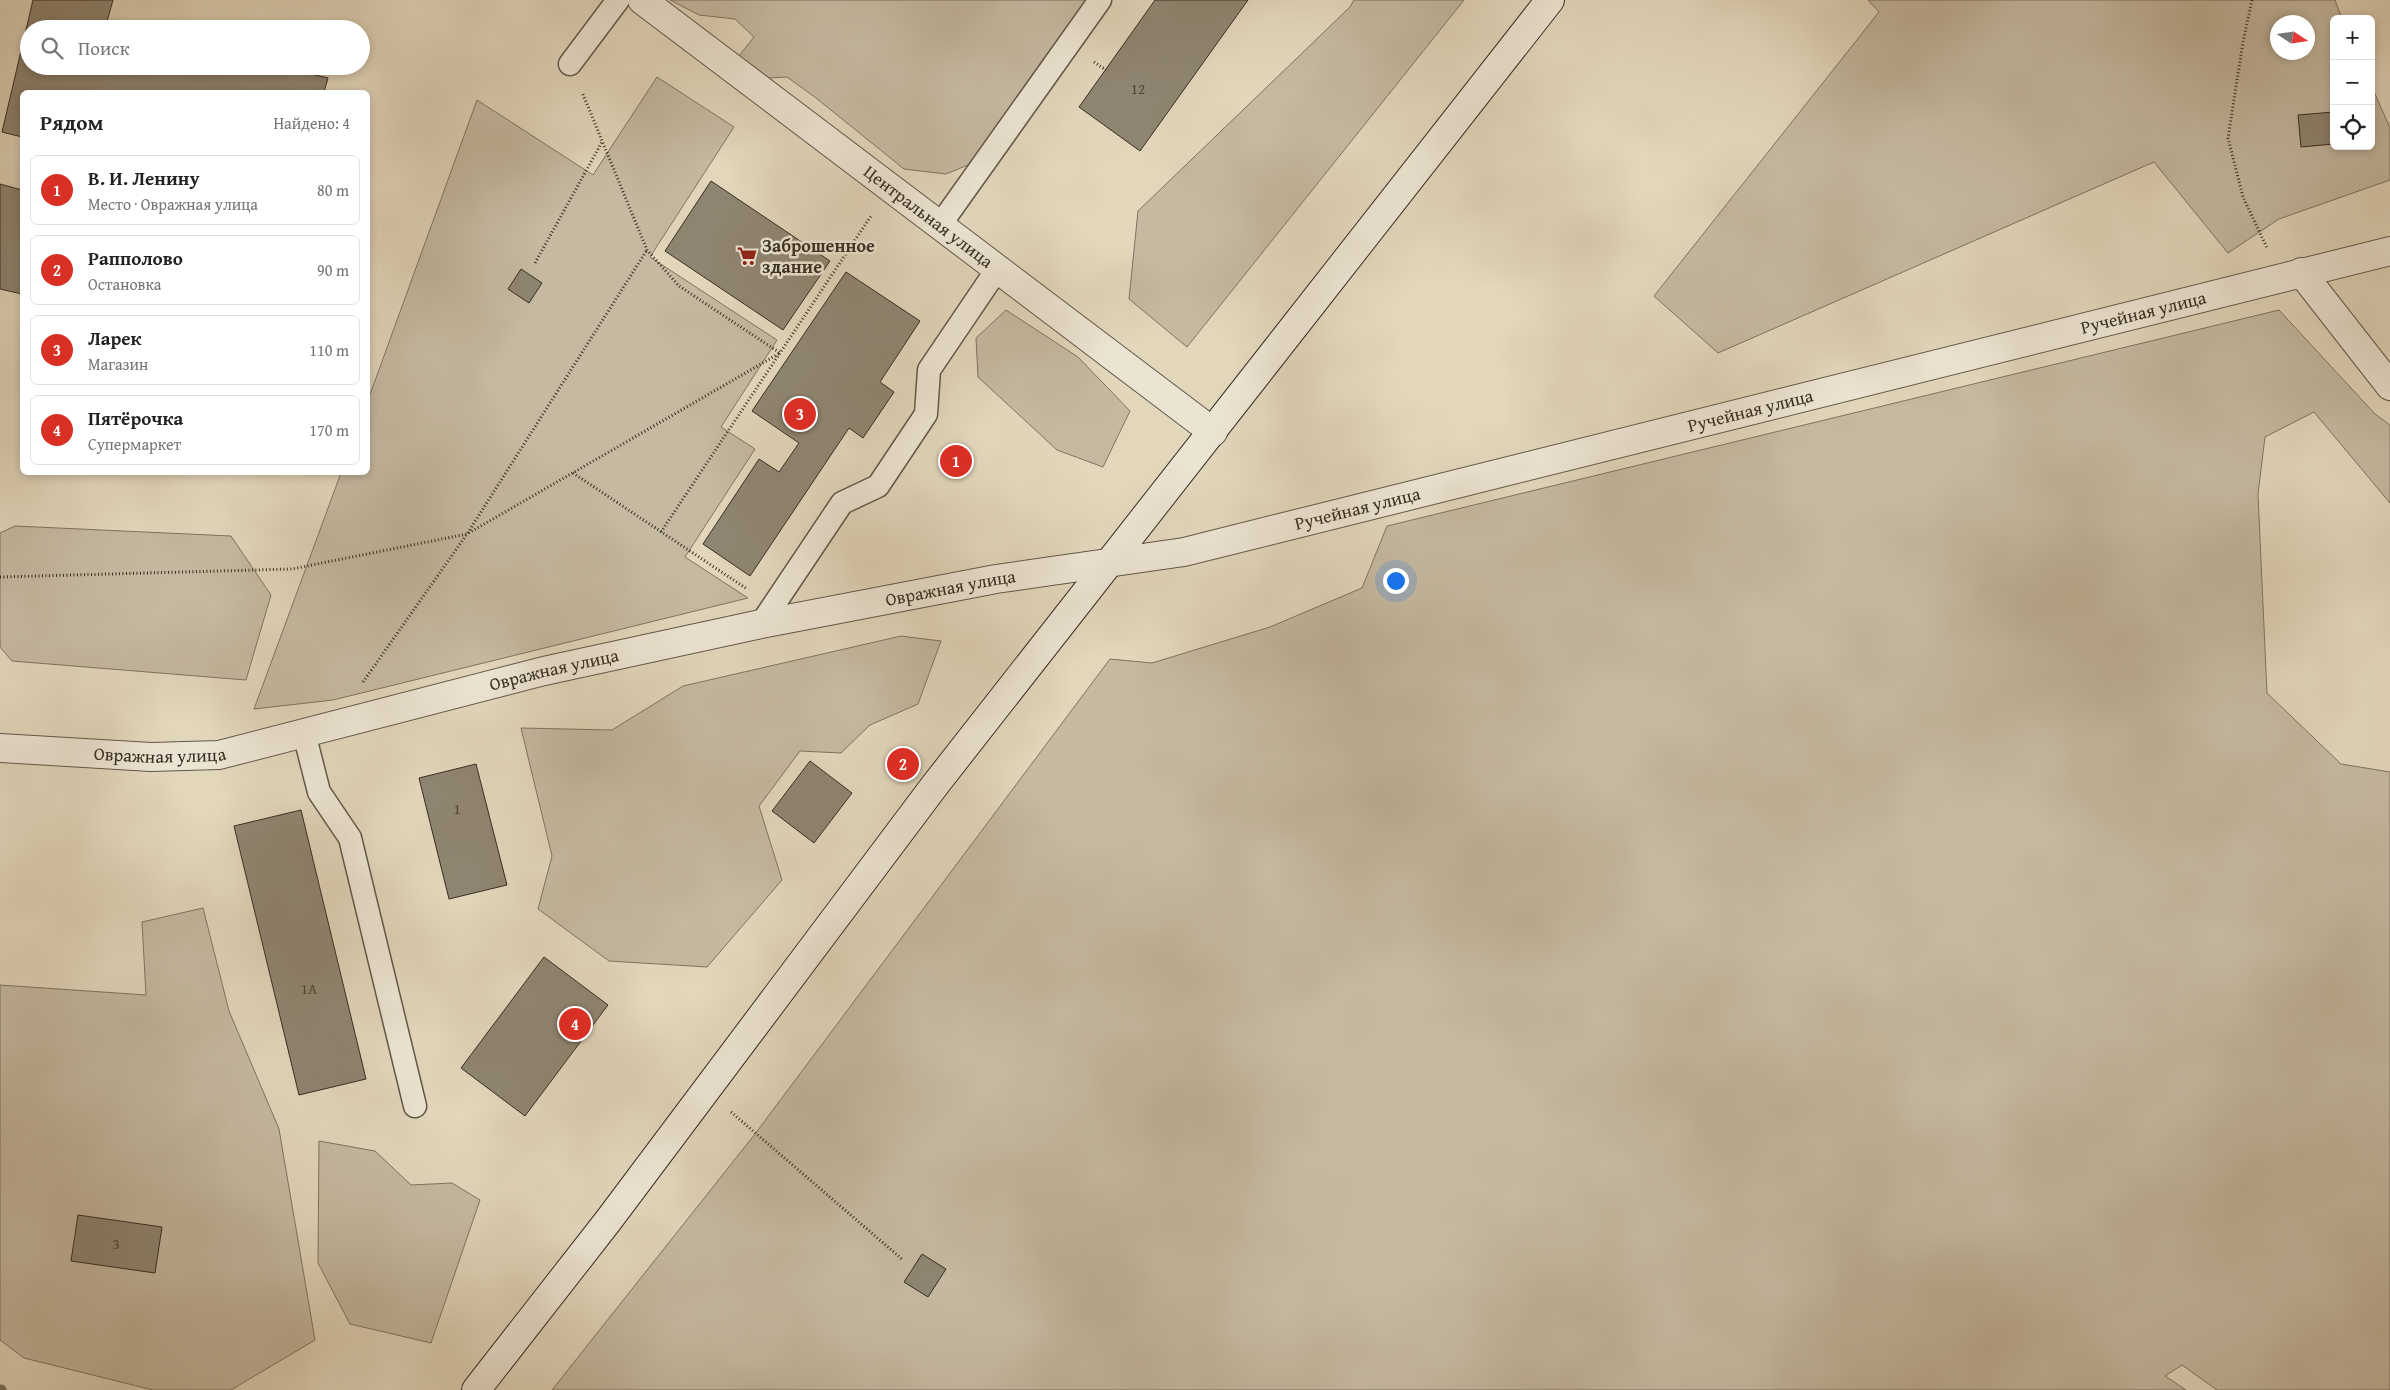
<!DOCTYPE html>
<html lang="ru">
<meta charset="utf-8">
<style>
:root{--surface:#fff;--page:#f6f6f6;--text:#222;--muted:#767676;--line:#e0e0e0;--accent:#d93025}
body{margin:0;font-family:"Gentium Book Plus",serif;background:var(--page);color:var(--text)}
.controls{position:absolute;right:15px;top:15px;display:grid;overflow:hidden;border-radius:8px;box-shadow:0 2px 8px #0003}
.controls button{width:45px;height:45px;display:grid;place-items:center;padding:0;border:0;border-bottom:1px solid var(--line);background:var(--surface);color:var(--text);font:25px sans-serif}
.compass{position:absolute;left:2270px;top:15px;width:45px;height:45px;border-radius:50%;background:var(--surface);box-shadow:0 2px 8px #0003;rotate:102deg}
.you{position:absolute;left:1395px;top:580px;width:18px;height:18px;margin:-12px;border:4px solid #fff;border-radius:50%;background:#1a73e8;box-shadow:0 0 0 8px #1a73e833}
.badge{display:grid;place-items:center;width:32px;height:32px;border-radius:50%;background:var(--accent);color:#fff;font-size:16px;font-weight:700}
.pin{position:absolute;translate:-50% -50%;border:2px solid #fff;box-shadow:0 1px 5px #0006}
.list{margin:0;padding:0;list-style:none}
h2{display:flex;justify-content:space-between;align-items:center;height:65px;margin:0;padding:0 20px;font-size:21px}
h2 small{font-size:16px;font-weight:400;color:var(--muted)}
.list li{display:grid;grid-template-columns:32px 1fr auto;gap:15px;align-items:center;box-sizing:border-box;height:70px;margin:0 10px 10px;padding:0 10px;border:1px solid var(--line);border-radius:8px}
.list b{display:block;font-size:19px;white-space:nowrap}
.list p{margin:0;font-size:16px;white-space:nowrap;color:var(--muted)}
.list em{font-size:16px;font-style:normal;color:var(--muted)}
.icon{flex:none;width:28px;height:28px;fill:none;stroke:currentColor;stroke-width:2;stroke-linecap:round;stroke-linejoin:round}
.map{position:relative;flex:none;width:2390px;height:1390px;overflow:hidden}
.search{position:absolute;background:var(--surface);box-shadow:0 2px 8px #0003;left:20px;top:20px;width:350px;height:55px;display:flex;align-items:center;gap:12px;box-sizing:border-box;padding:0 18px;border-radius:28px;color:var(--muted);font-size:19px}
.panel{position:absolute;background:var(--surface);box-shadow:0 2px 8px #0003;left:20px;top:90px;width:350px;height:385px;border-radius:8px}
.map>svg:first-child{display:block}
</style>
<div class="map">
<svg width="2390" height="1390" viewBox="0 0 2390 1390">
<rect width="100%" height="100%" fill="#e2d6bb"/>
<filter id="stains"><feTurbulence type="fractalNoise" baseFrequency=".004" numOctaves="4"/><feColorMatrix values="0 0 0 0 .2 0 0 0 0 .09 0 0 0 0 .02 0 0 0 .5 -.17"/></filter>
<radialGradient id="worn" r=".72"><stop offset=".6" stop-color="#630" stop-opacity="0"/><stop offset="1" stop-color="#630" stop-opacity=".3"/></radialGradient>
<path fill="#c5b9a1" stroke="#7e7462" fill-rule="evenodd" d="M 670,0 L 1092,0 L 980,160 L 946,174 L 904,169 L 816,98 L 787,77 L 769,78 L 739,56 L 754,37 L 735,19 L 699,15 Z
M 1354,0 L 1464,0 L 1187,347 L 1129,299 L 1138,211 L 1350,7 Z
M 1868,0 L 2335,0 L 2342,19 L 2334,19 L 2334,146 L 2371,146 L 2371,85 L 2390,128 L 2390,180 L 2279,219 L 2228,253 L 2154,162 L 1718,353 L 1654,296 L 1879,12 ZM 2278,22 L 2308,22 L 2308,52 L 2278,52 Z
M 657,77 L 734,127 L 650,257 L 777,340 L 721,427 L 755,449 L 685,557 L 748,598 L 333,700 L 254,709 L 341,473 L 368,472 L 368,400 L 477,100 L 593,175 Z
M 1006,310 L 1078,357 L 1130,411 L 1103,467 L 1057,450 L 978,377 L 976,338 Z
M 2279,310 L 2375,414 L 2390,425 L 2390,503 L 2314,412 L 2265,437 L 2258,494 L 2267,693 L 2341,764 L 2390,772 L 2390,1390 L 2217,1390 L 2182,1365 L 2165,1376 L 2186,1390 L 552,1390 L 755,1134 L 1110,659 L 1152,663 L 1270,627 L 1362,588 L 1387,526 Z
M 15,526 L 231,536 L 271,595 L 246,680 L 12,661 L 0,647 L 0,533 Z
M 901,636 L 941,641 L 918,704 L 870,725 L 841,753 L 800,751 L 759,806 L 782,880 L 707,967 L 609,961 L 538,909 L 552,856 L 521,728 L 612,730 L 683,686 Z
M 203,908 L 229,1011 L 279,1129 L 315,1340 L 231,1390 L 153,1390 L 24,1358 L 0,1340 L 0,985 L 146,995 L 142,922 Z
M 319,1141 L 375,1151 L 411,1185 L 452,1183 L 480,1200 L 431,1343 L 350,1324 L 318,1263 Z"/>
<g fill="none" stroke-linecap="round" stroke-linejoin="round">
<path stroke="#7a715f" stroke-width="11" d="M 0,1390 L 1,1390"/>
</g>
<path fill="#8f8572" stroke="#362e23" d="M 33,0 L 113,0 L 106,25 L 121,29 L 29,29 L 29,66 L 278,66 L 328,78 L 324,92 L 22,92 L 22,137 L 2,132 Z
M 1155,0 L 1248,0 L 1140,151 L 1079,107 Z
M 2334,112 L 2334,144 L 2301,147 L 2298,115 Z
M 711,181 L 830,261 L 783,330 L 665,251 Z
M 0,184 L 22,190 L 22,294 L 0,289 Z
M 521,269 L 542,283 L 529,303 L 508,289 Z
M 846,272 L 920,321 L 880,382 L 894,392 L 863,438 L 849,428 L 750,576 L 703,544 L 759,459 L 779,472 L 799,443 L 752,411 Z
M 810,761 L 852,793 L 814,843 L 772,811 Z
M 476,764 L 507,885 L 449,899 L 419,778 Z
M 301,810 L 366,1079 L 299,1095 L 234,826 Z
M 544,957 L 608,1005 L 525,1116 L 461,1068 Z
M 78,1215 L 162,1227 L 155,1273 L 71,1261 Z
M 922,1254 L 946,1269 L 928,1297 L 904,1282 Z"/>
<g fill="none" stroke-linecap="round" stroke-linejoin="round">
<defs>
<path id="lane" d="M 570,64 L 618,0
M 940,225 L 1100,0
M 761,624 L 842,503 L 878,486 L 926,414 L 929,370 L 998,268
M 304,733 L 319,792 L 350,838 L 415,1106"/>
<g id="street">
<path id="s1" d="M 642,0 L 1213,432"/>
<path d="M 2301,272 L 2390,386"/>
<path id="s2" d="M 0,748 L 151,757 L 219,755 L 544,671 L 761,624 L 996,579 L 1184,552 L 2390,251"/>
</g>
<path id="secondary" d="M 476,1390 L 608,1221 L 935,785 L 1550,0"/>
</defs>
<use href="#lane" stroke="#615849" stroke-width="25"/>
<use href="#street" stroke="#615849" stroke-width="30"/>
<use href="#secondary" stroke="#362e23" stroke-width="30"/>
<path stroke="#362e23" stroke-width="3" stroke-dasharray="1 2.5" stroke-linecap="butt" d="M 2252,0 L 2243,42 L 2228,138 L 2243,197 L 2267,248
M 1094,62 L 1106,70
M 535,263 L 602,142
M 573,473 L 747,589
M 661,532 L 871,216
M 0,577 L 292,569 L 467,534 L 780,353 L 679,286 L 647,250 L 582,92
M 363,682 L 467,534 L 647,250
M 731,1112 L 903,1260"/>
<use href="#lane" stroke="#ece4d3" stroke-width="22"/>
<use href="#street" stroke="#ece4d3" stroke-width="28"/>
<use href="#secondary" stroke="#ece4d3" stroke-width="28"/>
</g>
<defs>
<symbol id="supermarket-bare" viewBox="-9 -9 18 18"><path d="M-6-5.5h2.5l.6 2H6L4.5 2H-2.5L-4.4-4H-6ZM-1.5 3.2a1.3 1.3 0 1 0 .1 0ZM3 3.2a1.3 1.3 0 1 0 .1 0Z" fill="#8f2418" stroke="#ece4d3" stroke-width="2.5" paint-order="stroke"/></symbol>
</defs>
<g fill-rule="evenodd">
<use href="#supermarket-bare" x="733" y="242" width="28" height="28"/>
</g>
<g text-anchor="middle" stroke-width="5" stroke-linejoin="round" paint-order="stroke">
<g font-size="15" fill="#4c4437">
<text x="1138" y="94">12</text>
<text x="457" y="814">1</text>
<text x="309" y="994">1А</text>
<text x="116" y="1249">3</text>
</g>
<g font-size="18" fill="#362e23" stroke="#ece4d3">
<text dy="6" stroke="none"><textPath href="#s1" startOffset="359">Центральная улица</textPath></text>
<text dy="6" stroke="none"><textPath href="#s2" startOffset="2195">Ручейная улица</textPath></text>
<text dy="6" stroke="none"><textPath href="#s2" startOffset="1790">Ручейная улица</textPath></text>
<text dy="6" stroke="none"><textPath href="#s2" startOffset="1385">Ручейная улица</textPath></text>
<text dy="6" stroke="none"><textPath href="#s2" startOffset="970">Овражная улица</textPath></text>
<text dy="6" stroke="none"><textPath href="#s2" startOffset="565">Овражная улица</textPath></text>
<text dy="6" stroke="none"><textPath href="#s2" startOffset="160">Овражная улица</textPath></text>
</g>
<g font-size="18" font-weight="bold" fill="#362e23" stroke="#ece4d3" text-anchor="start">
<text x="762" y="252">Заброшенное<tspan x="762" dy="21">здание</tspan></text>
</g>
</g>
<rect width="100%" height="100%" filter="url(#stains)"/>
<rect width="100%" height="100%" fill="url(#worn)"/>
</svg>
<div class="controls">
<button>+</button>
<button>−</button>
<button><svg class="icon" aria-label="locate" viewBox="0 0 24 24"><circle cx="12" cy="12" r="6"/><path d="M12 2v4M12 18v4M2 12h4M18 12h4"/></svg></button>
</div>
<svg class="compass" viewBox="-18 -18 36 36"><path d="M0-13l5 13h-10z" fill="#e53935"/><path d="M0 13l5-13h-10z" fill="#767676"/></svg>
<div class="you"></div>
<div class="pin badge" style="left:956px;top:461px">1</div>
<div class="pin badge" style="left:903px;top:764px">2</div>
<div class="pin badge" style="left:800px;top:414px">3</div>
<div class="pin badge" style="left:575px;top:1024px">4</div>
<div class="search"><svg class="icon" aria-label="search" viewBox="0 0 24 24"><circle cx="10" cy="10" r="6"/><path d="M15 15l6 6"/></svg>Поиск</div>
<section class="panel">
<h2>Рядом<small>Найдено: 4</small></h2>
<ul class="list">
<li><span class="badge">1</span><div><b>В. И. Ленину</b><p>Место · Овражная улица</p></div><em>80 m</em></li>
<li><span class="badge">2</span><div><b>Рапполово</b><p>Остановка</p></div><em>90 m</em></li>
<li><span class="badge">3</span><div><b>Ларек</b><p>Магазин</p></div><em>110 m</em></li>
<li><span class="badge">4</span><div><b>Пятёрочка</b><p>Супермаркет</p></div><em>170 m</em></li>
</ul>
</section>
</div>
